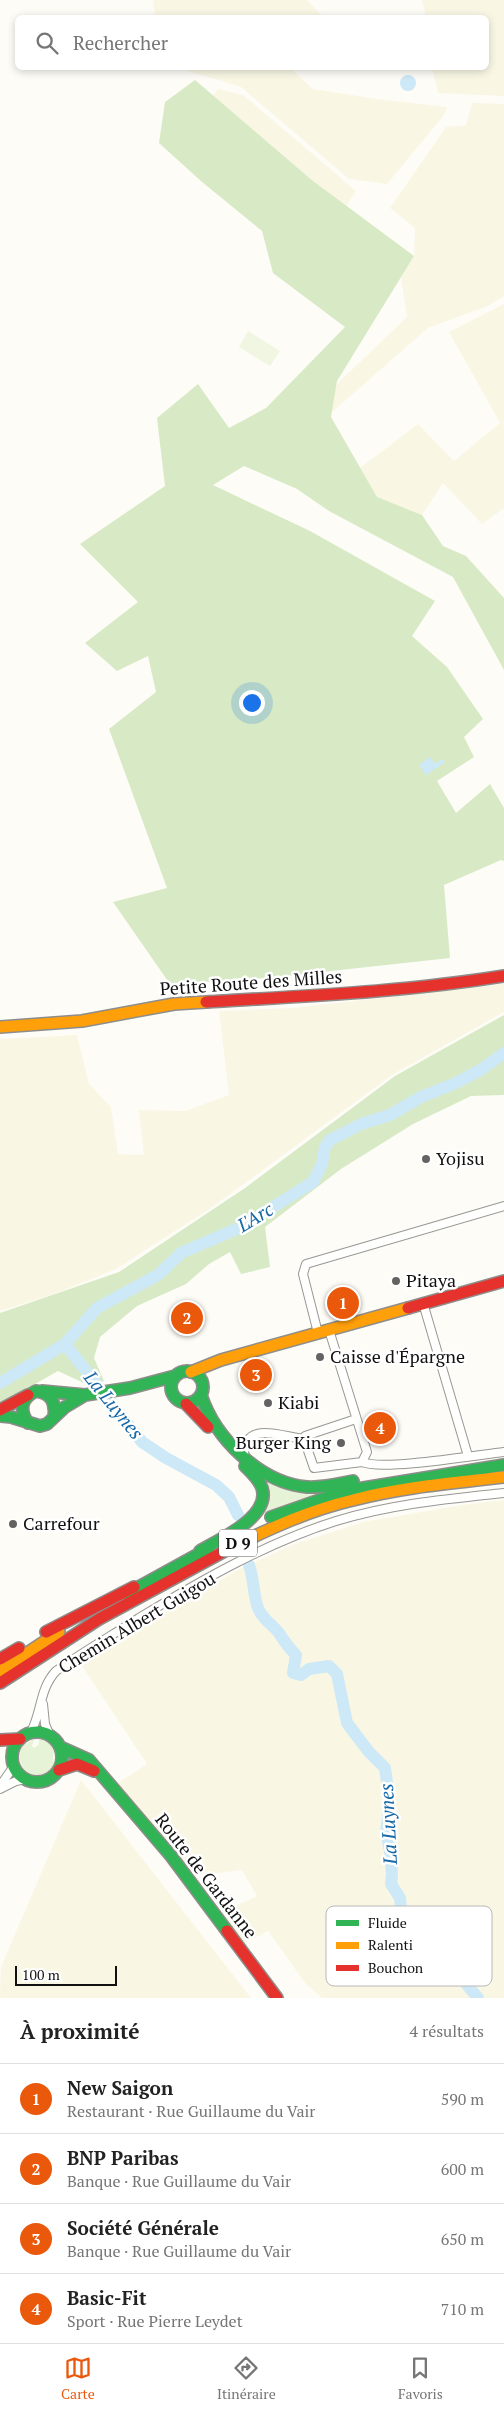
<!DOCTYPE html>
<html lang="fr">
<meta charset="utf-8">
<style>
:root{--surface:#fff;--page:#f2f2f2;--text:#222;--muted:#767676;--line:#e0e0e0;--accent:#ea580c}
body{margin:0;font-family:"PT Serif",serif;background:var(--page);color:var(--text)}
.scale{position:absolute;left:15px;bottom:12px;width:102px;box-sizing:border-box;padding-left:5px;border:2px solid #111;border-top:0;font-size:14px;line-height:18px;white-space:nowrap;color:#111;-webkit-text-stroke:4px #fff;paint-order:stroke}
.you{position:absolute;left:251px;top:702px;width:18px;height:18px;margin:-12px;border:4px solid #fff;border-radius:50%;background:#1a73e8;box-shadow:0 0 0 8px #1a73e833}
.badge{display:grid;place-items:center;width:32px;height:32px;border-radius:50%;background:var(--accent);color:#fff;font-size:16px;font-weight:700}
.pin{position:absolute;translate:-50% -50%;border:2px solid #fff;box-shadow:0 1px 5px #0006}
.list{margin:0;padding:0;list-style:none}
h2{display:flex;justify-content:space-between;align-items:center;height:65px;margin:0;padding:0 20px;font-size:21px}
h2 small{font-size:16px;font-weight:400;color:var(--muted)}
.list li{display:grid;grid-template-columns:32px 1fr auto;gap:15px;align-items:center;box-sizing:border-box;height:70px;padding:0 20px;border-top:1px solid var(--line)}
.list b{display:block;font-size:19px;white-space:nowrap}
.list p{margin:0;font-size:16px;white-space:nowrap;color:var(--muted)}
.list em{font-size:16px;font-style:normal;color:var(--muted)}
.icon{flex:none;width:28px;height:28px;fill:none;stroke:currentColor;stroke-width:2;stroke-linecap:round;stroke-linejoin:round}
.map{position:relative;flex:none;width:504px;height:1998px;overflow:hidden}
.search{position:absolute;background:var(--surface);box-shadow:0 2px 8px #0003;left:15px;right:15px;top:15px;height:55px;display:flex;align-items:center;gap:12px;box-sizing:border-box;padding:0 18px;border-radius:8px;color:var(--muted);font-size:19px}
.sheet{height:345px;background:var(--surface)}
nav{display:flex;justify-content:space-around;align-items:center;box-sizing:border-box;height:70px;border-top:1px solid var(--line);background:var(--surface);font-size:14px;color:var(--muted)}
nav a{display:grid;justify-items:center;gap:2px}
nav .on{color:var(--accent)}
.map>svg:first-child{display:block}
</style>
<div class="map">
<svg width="504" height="1998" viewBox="0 0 504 1998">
<rect width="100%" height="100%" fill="#fdfcf7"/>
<path fill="#f9f7e4" d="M 153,0 L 307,0 L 323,17 L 248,16 L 247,18 L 155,17 Z
M 422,0 L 504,0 L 504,96 L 438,93 L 432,68 L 486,68 L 486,18 L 426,17 Z
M 178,68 L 290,68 L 313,89 L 377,99 L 447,107 L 444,115 L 387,184 L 349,179 L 241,87 Z
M 218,89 L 243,95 L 356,191 L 346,206 L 313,181 L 213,96 Z
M 472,103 L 504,104 L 504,296 L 488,306 L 428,328 L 331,413 L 336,385 L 407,317 L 401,277 L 414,256 L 415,228 L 390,208 L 446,127 L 466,125 Z
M 504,304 L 504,508 L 482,524 L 443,483 L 422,515 L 377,498 L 360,468 L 418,424 L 454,461 L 500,423 L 449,332 Z
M 504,984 L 504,1012 L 392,1075 L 211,1208 L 116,1269 L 54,1294 L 0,1311 L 0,1039 L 77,1035 L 89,1084 L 111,1107 L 118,1154 L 144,1155 L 139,1110 L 185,1111 L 229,1095 L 219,1011 L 292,1008 Z
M 504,1500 L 504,1998 L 322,1998 L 305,1983 L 268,1931 L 243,1944 L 223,1912 L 257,1896 L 242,1870 L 194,1876 L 118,1783 L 147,1764 L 79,1661 L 243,1567 L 295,1544 L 363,1522 L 462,1505 Z
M 81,1780 L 251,1998 L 0,1998 L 1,1967 Z"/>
<path fill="#e7f3d7" d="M 263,1478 L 285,1488 L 315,1492 L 316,1495 L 260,1515 Z
M 34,1739 L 32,1746 L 34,1748 L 38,1745 L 40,1739 C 48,1739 53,1745 55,1752 L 53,1754 L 53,1761 L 56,1764 C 43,1788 13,1773 21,1747 Z"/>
<path fill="#d8eac5" d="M 195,80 L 313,181 L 414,256 L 337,381 L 331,417 L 377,497 L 422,515 L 443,546 L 466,556 L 504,598 L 504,670 L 453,577 L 329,511 L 297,489 L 244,466 L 213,485 L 310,531 L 435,601 L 412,636 L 447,667 L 483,719 L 464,737 L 474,757 L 437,781 L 456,813 L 490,784 L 504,808 L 504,861 L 501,860 L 444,885 L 450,958 L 267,978 L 170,984 L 113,902 L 167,888 L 109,729 L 156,692 L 148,656 L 117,671 L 85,643 L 138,602 L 80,544 L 165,486 L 157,418 L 198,384 L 229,428 L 266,408 L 345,327 L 273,273 L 262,231 L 202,182 L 159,143 L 165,102 Z
M 504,1015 L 504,1095 L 471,1096 L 413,1124 L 341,1169 L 265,1227 L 270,1267 L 241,1274 L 230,1252 L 209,1264 L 186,1284 L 137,1306 L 100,1337 L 94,1358 L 104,1381 L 88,1385 L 58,1371 L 0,1404 L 0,1313 L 119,1272 L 245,1188 L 395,1076 Z"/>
<path fill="#f0f6e1" d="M 248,331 L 280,351 L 270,366 L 239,347 Z"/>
<path fill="#cde8f7" d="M400 83a8 8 0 1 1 16 0a8 8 0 1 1-16 0Z
M 430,757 L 435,764 L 442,759 L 445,762 L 426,775 L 419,765 Z"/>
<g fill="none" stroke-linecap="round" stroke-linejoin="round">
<path stroke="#cde8f7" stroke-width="12" d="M 65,1344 L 142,1442 L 166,1458 L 216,1485 L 229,1497 L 238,1515
M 0,1383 L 65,1344 L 97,1308 L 158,1275 L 181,1253 L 241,1227 L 313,1182 L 322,1164 L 325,1147 L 330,1140 L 361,1124 L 390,1115 L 421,1097 L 456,1083 L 482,1069 L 504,1053
M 249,1565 C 254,1579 253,1594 258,1608 C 262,1619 272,1624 279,1633 C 284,1641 289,1648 296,1655 L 293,1673 L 301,1675 L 309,1669 L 329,1666 L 337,1674 L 347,1723 L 369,1752 L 385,1768 L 390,1804 L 386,1832 L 390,1851 L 392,1875 L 391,1884 L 400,1898 L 401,1909 L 379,1925 L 379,1933 L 383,1942 L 412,1952 L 435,1954 L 447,1961 L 478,1998"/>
<defs>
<path id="street" d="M 423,1303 L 468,1456
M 329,1330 L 367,1452 L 362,1462 L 314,1468 L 304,1439 L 305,1436 L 356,1419
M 318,1333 L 303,1274 L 306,1264 L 504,1206
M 244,1456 C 244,1419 282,1437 304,1439
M 362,1462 C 382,1471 477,1455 504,1452
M 43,1704 L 45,1724 L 50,1736
M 30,1734 C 42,1713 39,1689 56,1671 C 83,1652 111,1636 139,1618 C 202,1580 266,1543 336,1521 C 391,1504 447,1499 504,1493
M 0,1786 L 14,1766
M 0,1789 L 16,1781 L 26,1779"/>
<path id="fast" d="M171 1387a16 16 0 1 1 32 0a16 16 0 1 1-32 0Z
M 42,1391 L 85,1395 L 130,1388 L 175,1376
M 201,1395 C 215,1438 260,1483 307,1487 C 322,1488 338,1484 353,1481
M 0,1416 L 11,1417 L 40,1426 L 47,1424 L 65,1407 L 85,1395
M 28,1423 C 19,1410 21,1398 36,1391 C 51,1393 56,1402 54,1417
M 271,1517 L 345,1491 L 504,1465
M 200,1551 C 220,1539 271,1517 262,1488 C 259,1479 251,1472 245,1466
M 128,1593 L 208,1549
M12 1757a25 25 0 1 1 50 0a25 25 0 1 1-50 0Z
M 60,1747 L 89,1760 L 171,1856 L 227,1931"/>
<path id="slow" d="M 0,1027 L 82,1021 L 174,1004 L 206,1002
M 191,1372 L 221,1360 L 408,1308
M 232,1547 C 271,1528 310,1510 353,1500 C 402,1487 453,1483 504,1477
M 0,1671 L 59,1632"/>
<path id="jam" d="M 206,1002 C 306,996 405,992 504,976
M 408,1308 L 504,1281
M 186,1404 L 208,1427
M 0,1410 L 28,1395
M 46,1632 L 134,1587
M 0,1659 L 19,1648
M 0,1683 L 99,1619 L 232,1547
M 0,1740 L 20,1739
M 59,1770 L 77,1764 L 94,1771
M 227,1931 L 277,1998"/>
</defs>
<use href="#street" stroke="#979795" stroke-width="10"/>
<use href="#fast" stroke="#8e8d8b" stroke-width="14"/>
<use href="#slow" stroke="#8e8d8b" stroke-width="14"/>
<use href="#jam" stroke="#8e8d8b" stroke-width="14"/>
<use href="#street" stroke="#fffffe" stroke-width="8"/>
<use href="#fast" stroke="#30b455" stroke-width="11"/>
<use href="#slow" stroke="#ff9f0a" stroke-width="11"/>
<use href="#jam" stroke="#e5322d" stroke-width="11"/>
</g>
<g fill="#646362" stroke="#fff" stroke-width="2">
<circle cx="426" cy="1159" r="5"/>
<circle cx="396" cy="1281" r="5"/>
<circle cx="320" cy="1357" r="5"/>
<circle cx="268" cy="1403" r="5"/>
<circle cx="341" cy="1443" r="5"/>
<circle cx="13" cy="1524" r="5"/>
</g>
<g text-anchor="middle" stroke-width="5" stroke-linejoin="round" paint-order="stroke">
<rect fill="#fff" stroke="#585858" stroke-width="1" x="219" y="1529.5" width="38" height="27" rx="4"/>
<g font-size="16" font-weight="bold" fill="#111">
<text x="238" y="1549">D 9</text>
</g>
<g font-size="18" fill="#111" stroke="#fff">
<text transform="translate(251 983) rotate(-4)" y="6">Petite Route des Milles</text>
<text transform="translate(137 1623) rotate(-31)" y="6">Chemin Albert Guigou</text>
<text transform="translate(206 1876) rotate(52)" y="6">Route de Gardanne</text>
</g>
<g font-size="18" fill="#111" stroke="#fff" text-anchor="start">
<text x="436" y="1165">Yojisu</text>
<text x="406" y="1287">Pitaya</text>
<text x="330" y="1363">Caisse d'Épargne</text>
<text x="278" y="1409">Kiabi</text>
<text x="331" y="1449" text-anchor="end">Burger King</text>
<text x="23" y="1530">Carrefour</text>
</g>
<g font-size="19" font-style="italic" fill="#1768a6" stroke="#fff">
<text transform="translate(255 1217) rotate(-31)" y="7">L'Arc</text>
<text transform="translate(114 1405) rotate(51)" y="7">La Luynes</text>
<text transform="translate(388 1824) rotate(-93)" y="7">La Luynes</text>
</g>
</g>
<rect x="326" y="1906" width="166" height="80" rx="8" fill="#fff" stroke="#b8b8b8" stroke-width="1"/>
<rect x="336" y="1920" width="23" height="6" fill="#30b455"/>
<rect x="336" y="1942" width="23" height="7" fill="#ff9f0a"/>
<rect x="336" y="1965" width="23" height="6" fill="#e5322d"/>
<g font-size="14" fill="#111">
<text x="368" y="1928">Fluide</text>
<text x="368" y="1950">Ralenti</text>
<text x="368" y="1973">Bouchon</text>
</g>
</svg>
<div class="scale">100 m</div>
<div class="you"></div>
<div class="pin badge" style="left:343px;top:1303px">1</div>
<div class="pin badge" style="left:187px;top:1318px">2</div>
<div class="pin badge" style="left:256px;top:1375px">3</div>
<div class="pin badge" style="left:380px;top:1428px">4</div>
<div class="search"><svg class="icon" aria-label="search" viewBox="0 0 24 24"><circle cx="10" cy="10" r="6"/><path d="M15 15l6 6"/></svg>Rechercher</div>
</div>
<section class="sheet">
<h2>À proximité<small>4 résultats</small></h2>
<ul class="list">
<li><span class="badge">1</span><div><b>New Saigon</b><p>Restaurant · Rue Guillaume du Vair</p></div><em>590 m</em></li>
<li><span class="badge">2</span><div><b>BNP Paribas</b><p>Banque · Rue Guillaume du Vair</p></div><em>600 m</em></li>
<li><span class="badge">3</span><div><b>Société Générale</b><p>Banque · Rue Guillaume du Vair</p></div><em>650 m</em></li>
<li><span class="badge">4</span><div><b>Basic-Fit</b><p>Sport · Rue Pierre Leydet</p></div><em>710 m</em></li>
</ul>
</section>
<nav>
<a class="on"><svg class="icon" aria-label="map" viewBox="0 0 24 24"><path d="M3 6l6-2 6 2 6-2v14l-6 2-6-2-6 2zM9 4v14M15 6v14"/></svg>Carte</a>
<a><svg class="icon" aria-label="directions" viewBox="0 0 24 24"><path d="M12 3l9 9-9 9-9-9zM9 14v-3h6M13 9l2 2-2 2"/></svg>Itinéraire</a>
<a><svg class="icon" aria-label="saved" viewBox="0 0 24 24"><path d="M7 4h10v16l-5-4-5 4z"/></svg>Favoris</a>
</nav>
